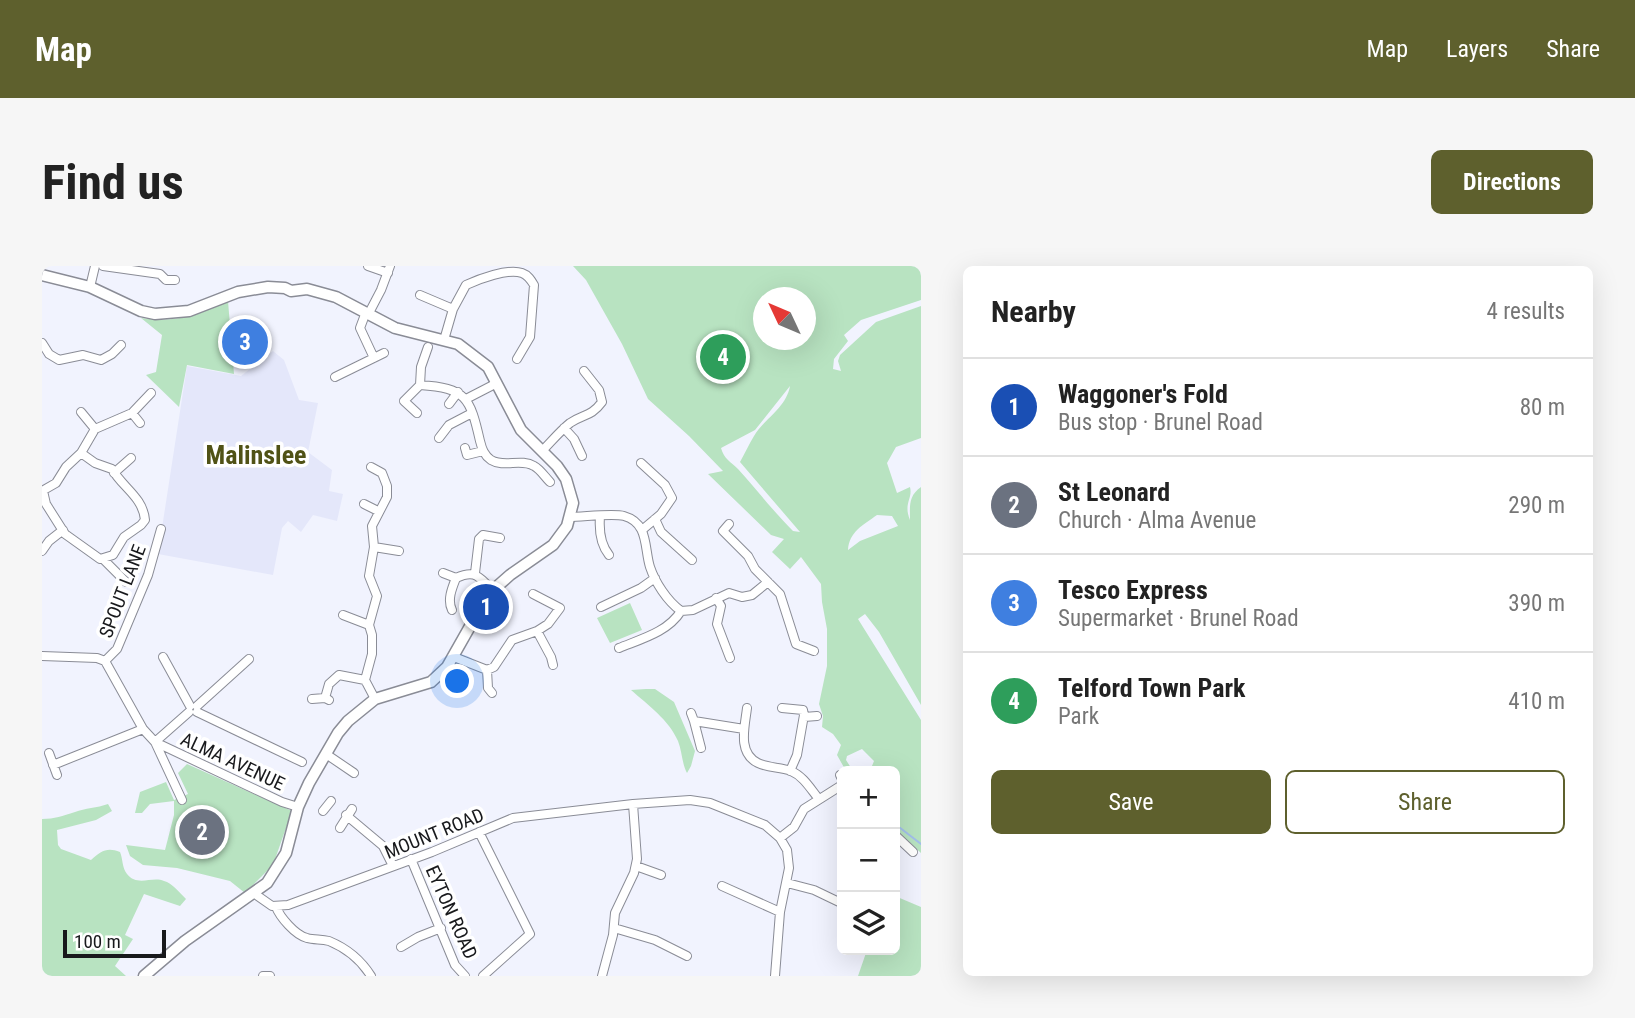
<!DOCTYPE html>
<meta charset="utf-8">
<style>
:root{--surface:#fff;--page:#f6f6f6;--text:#222;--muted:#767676;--line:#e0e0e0;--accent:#5e602d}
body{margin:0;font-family:"Roboto Condensed",sans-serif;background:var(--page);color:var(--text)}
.controls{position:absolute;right:21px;bottom:21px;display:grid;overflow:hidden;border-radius:10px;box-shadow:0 7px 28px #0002}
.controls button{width:63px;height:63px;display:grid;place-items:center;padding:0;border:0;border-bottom:2px solid var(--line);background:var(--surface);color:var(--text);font:35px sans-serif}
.compass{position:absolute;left:711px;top:21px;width:63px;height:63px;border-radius:50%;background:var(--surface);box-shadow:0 7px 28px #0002;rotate:314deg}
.scale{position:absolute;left:21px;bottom:18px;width:103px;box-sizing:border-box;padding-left:7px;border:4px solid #18191c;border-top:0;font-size:19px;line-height:24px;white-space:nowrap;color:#18191c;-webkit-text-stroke:5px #fff;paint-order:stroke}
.you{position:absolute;left:416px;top:416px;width:24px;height:24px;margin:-18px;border:5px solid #fff;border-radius:50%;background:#1a73e8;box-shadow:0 0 0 10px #1a73e833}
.badge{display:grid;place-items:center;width:46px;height:46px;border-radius:50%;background:var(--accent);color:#fff;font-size:23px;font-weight:700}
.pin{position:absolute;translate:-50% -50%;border:4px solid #fff;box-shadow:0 2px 7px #0006}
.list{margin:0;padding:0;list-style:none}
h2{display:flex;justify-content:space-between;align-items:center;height:91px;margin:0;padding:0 28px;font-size:30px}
h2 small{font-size:23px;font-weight:400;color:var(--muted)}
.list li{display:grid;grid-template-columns:46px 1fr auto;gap:21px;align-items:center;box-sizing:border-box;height:98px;padding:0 28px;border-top:2px solid var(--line)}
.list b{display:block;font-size:26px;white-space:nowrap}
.list p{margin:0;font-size:23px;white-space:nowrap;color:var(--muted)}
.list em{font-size:23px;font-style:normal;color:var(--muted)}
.actions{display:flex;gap:14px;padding:21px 28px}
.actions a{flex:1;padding:16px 0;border:2px solid var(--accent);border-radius:10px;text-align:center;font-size:24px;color:var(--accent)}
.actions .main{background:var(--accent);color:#fff}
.icon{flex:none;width:38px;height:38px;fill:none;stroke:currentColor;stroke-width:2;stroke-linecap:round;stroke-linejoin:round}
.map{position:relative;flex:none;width:879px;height:710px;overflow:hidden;border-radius:10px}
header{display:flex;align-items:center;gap:42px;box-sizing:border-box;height:98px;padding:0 35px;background:var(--accent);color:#fff}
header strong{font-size:33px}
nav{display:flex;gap:38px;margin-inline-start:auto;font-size:24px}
.intro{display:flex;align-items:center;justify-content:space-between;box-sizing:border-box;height:168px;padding:0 42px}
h1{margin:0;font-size:49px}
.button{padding:18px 32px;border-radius:10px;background:var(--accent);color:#fff;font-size:24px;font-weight:700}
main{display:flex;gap:42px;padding:0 42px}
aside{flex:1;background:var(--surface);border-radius:10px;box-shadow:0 7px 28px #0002}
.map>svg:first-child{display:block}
</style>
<header>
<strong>Map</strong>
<nav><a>Map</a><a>Layers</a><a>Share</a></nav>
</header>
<div class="intro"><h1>Find us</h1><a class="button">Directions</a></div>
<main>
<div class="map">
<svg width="879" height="710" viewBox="0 0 879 710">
<rect width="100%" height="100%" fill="#f1f3fe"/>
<path fill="#e4e7fa" d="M 231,85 L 242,94 L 257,134 L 276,137 L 266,186 L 290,204 L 287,225 L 301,228 L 295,255 L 271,249 L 259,266 L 246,255 L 240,262 L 231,309 L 116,288 L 145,100 L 199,110 Z"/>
<path fill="#b8e3c1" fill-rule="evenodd" d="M 531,0 L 879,0 L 879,34 L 819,54 L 802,69 L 806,75 L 792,93 L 791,103 L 799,105 L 796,95 L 798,89 L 834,56 L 879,40 L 879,172 L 854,181 L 845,197 L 855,227 L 868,221 C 871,233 861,237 868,254 C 868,241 866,230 879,221 L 879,439 L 837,366 L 823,348 L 816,353 L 879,454 L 879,587 L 853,563 L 853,505 L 828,505 L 832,495 L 820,483 L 805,490 L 804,494 L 811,505 L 804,505 L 795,489 L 799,479 L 791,468 L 780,461 L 781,450 L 777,438 L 785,400 L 785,363 L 780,336 L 779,318 L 759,291 L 748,303 L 730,286 L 742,273 L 729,269 L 666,208 L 681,205 L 647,170 L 606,133 L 580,78 L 544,14 ZM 722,32 L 764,32 L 764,74 L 722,74 ZM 748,120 C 744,142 723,152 712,170 C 707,178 703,187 698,196 L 758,266 L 751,265 C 731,245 715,224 696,203 C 689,196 682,193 679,182 L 713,164 ZM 835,249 L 850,250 L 856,260 L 818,275 L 806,284 C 807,266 821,259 835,249 Z
M 186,35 L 192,108 L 145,99 L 137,141 L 104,109 L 114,106 L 120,69 L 99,52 C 137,57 152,49 186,35 Z
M 588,337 L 600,364 L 568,377 L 555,352 Z
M 604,423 L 613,423 L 632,436 L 653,485 L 649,500 L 645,507 C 640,498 640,485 636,475 C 627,454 606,439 589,424 Z
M 145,498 L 250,545 L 231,599 L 203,627 L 188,615 L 135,602 L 101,599 L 88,590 L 84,579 L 123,584 L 132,549 L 132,535 L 108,538 L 100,547 L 93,547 L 98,526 L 124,516 L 132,534 L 146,528 L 136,507 Z
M 66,538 L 70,545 L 54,554 L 15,564 L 16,579 L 19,583 L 49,594 C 59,585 65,581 78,586 C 81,593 80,602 85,608 C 95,621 110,610 122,615 C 130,617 138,627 144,633 L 138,640 L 102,628 L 83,669 L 91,673 L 73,700 L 84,710 L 0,710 L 0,553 C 13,553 20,550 33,546 C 43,542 55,542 66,538 Z
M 853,630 L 879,641 L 879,710 L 816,710 L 825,684 L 853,684 Z"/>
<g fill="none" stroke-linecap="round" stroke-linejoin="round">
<path stroke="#a3c0eb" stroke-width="2" d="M 853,558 L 879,578"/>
<defs>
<path id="street" d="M 61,0 L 118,8 L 124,14 L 133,14
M 326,0 L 346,7
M 48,21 L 53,0
M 378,29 L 411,43
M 324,46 L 318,62 L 332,92
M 327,47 L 339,24 L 348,0
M 402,74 L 411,43 L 424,19 C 437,13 466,2 480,7 C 486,9 489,14 492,19 L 488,71 L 475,93
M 0,77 L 7,88 L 17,94 L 41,89 L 59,94 L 70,88 L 79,79
M 386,81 L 379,101 L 378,119 C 424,122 428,131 438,175 C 440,183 442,189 449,194 C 462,202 479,192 492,200 C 498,203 503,211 508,216
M 293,111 L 342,87
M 424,133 L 455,117
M 407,138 L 416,126
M 39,146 L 53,163
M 90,147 L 98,157
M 375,147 L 362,135 L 378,119
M 522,162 L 532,173 L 540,190
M 397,172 L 407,159 L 430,147
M 423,182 L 425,189 L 441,185
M 500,185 C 509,176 518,165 528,157 C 541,148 549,151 560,136 L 557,124 L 542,105
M 39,187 L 53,163 L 90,147 L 109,127
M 599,197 L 623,219 L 630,232 L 619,248 L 600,264
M 329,201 L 340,207 L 345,220 L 345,231 L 330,260 L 332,281 L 327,310 L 335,330 L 327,359 L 330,369 L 330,388 L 323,414 L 333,433
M 72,207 L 89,192
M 0,225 L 14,217 L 24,201 L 39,187 L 53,197 L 70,203 C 80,221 101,231 103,254 L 99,259 L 82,271 L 71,289 L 58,293 L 23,268 L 4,238 L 1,225
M 322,238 L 336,245
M 527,251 C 541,251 571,247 582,250 C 607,257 602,282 608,301 C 613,316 625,335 639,345 L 651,344 L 687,327 L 700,331 L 710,329 L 726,316
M 558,251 C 557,264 558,278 567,289
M 613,253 L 619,266 L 650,294
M 687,258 L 681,265 L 706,290 L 713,303 L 738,328 L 754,378 L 772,385
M 332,281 L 357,285
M 0,285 L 7,275 L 21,264
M 62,294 L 84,316
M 401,307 L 414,312
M 433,307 L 437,273 L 441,269 L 458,272
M 674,332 L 679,340 L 675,358 L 688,392
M 559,341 L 599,322 L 613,312
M 410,344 C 405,334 410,322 414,312 C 434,303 436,311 451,324
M 301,349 L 327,359
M 495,365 L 509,391 L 511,399
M 577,382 C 599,373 626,366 639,345
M 0,390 L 55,392 L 63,395 L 101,463 L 113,476 L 240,536 L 256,541
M 121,391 L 148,440
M 412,391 L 445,404 L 452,401 L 470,374 L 495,365 L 506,358 L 518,342 L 491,328
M 63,395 L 75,383 L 106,309 L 119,263
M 445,404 L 446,422 L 450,427
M 283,432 L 287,418 L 297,409 L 323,414
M 270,433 L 283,432 L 287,434
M 155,440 L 207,393
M 705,442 C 703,460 695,487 716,497 C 726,502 738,501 749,505 C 761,510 768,522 776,532
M 740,442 L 761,444 L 762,449 L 755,489 L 748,505
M 155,446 L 260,496
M 649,447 L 652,455 L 702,463
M 762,451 L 775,450
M 652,455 L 659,482
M 7,487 L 15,509
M 284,488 L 312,507
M 11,499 L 101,463
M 798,509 L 800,513
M 140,534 L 113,476 L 147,446
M 281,545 L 289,535
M 304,549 L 341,580 L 351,600
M 298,562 L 310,543
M 437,566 L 488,668 L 441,710
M 853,569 L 871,586
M 738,572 L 752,561 L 762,543 L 800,519
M 369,593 L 413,699 L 423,710
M 594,600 L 619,609
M 745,617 L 772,624 L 797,636
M 680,620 L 738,646
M 213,628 L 230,640 L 246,639 L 390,586 L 471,552 L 591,538 L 648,534 L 668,537 L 723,559 L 738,572 L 745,584 L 747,602 L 738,646 L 733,710
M 234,641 C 238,651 253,669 265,672 C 272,674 279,673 287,675 C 304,682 319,694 329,710
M 572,662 L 613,674 L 645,690
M 359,681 L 376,671 L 399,662
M 221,710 L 228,710
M 560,710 L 571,669 L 573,647 L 592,607 L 595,593 L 591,538"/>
<path id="secondary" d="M 0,9 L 48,21 L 99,45 L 113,48 L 147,45 L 196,26 L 226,21 L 243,22 L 249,25 L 265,23 L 294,31 L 353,62 L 416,78 L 446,101 L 479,164 L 515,200 L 524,213 L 531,237 L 525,260 L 511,279 L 468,309 L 451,324 L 439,341 L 405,401 L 389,416 L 333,433 L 306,455 L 296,467 L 267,517 L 256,541 L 244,587 L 225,617 L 143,675 L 102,710"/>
</defs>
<use href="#street" stroke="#8a8c96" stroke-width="10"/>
<use href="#secondary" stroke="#8a8c96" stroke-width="13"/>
<use href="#street" stroke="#fff" stroke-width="8"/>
<use href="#secondary" stroke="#fff" stroke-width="10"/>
</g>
<g text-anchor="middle" stroke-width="7" stroke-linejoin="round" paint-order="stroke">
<g font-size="19" fill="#18191c" stroke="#fff">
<text transform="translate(80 325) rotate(-69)" y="7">SPOUT LANE</text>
<text transform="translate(191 495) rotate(25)" y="7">ALMA AVENUE</text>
<text transform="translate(392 567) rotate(-22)" y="7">MOUNT ROAD</text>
<text transform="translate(410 646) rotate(66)" y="7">EYTON ROAD</text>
</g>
<g font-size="26" font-weight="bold" fill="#505216" stroke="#fff">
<text x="214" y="198">Malinslee</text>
</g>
</g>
</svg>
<div class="controls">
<button>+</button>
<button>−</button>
<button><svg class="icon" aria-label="layers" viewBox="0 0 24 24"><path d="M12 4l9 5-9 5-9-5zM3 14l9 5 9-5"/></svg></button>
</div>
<svg class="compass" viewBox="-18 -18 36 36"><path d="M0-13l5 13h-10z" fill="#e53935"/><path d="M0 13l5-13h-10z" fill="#767676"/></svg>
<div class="scale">100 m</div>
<div class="you"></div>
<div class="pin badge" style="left:444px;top:341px;background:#1a4fb4">1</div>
<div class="pin badge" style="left:160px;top:566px;background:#6b7280">2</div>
<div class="pin badge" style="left:203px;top:76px;background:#3f7fe0">3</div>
<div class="pin badge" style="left:681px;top:91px;background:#2e9e5b">4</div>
</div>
<aside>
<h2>Nearby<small>4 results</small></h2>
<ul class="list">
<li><span class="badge" style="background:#1a4fb4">1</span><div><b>Waggoner's Fold</b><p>Bus stop · Brunel Road</p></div><em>80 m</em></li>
<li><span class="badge" style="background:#6b7280">2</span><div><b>St Leonard</b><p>Church · Alma Avenue</p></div><em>290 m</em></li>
<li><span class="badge" style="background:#3f7fe0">3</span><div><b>Tesco Express</b><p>Supermarket · Brunel Road</p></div><em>390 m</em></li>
<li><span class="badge" style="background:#2e9e5b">4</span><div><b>Telford Town Park</b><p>Park</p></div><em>410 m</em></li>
</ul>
<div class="actions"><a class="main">Save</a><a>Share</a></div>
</aside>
</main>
